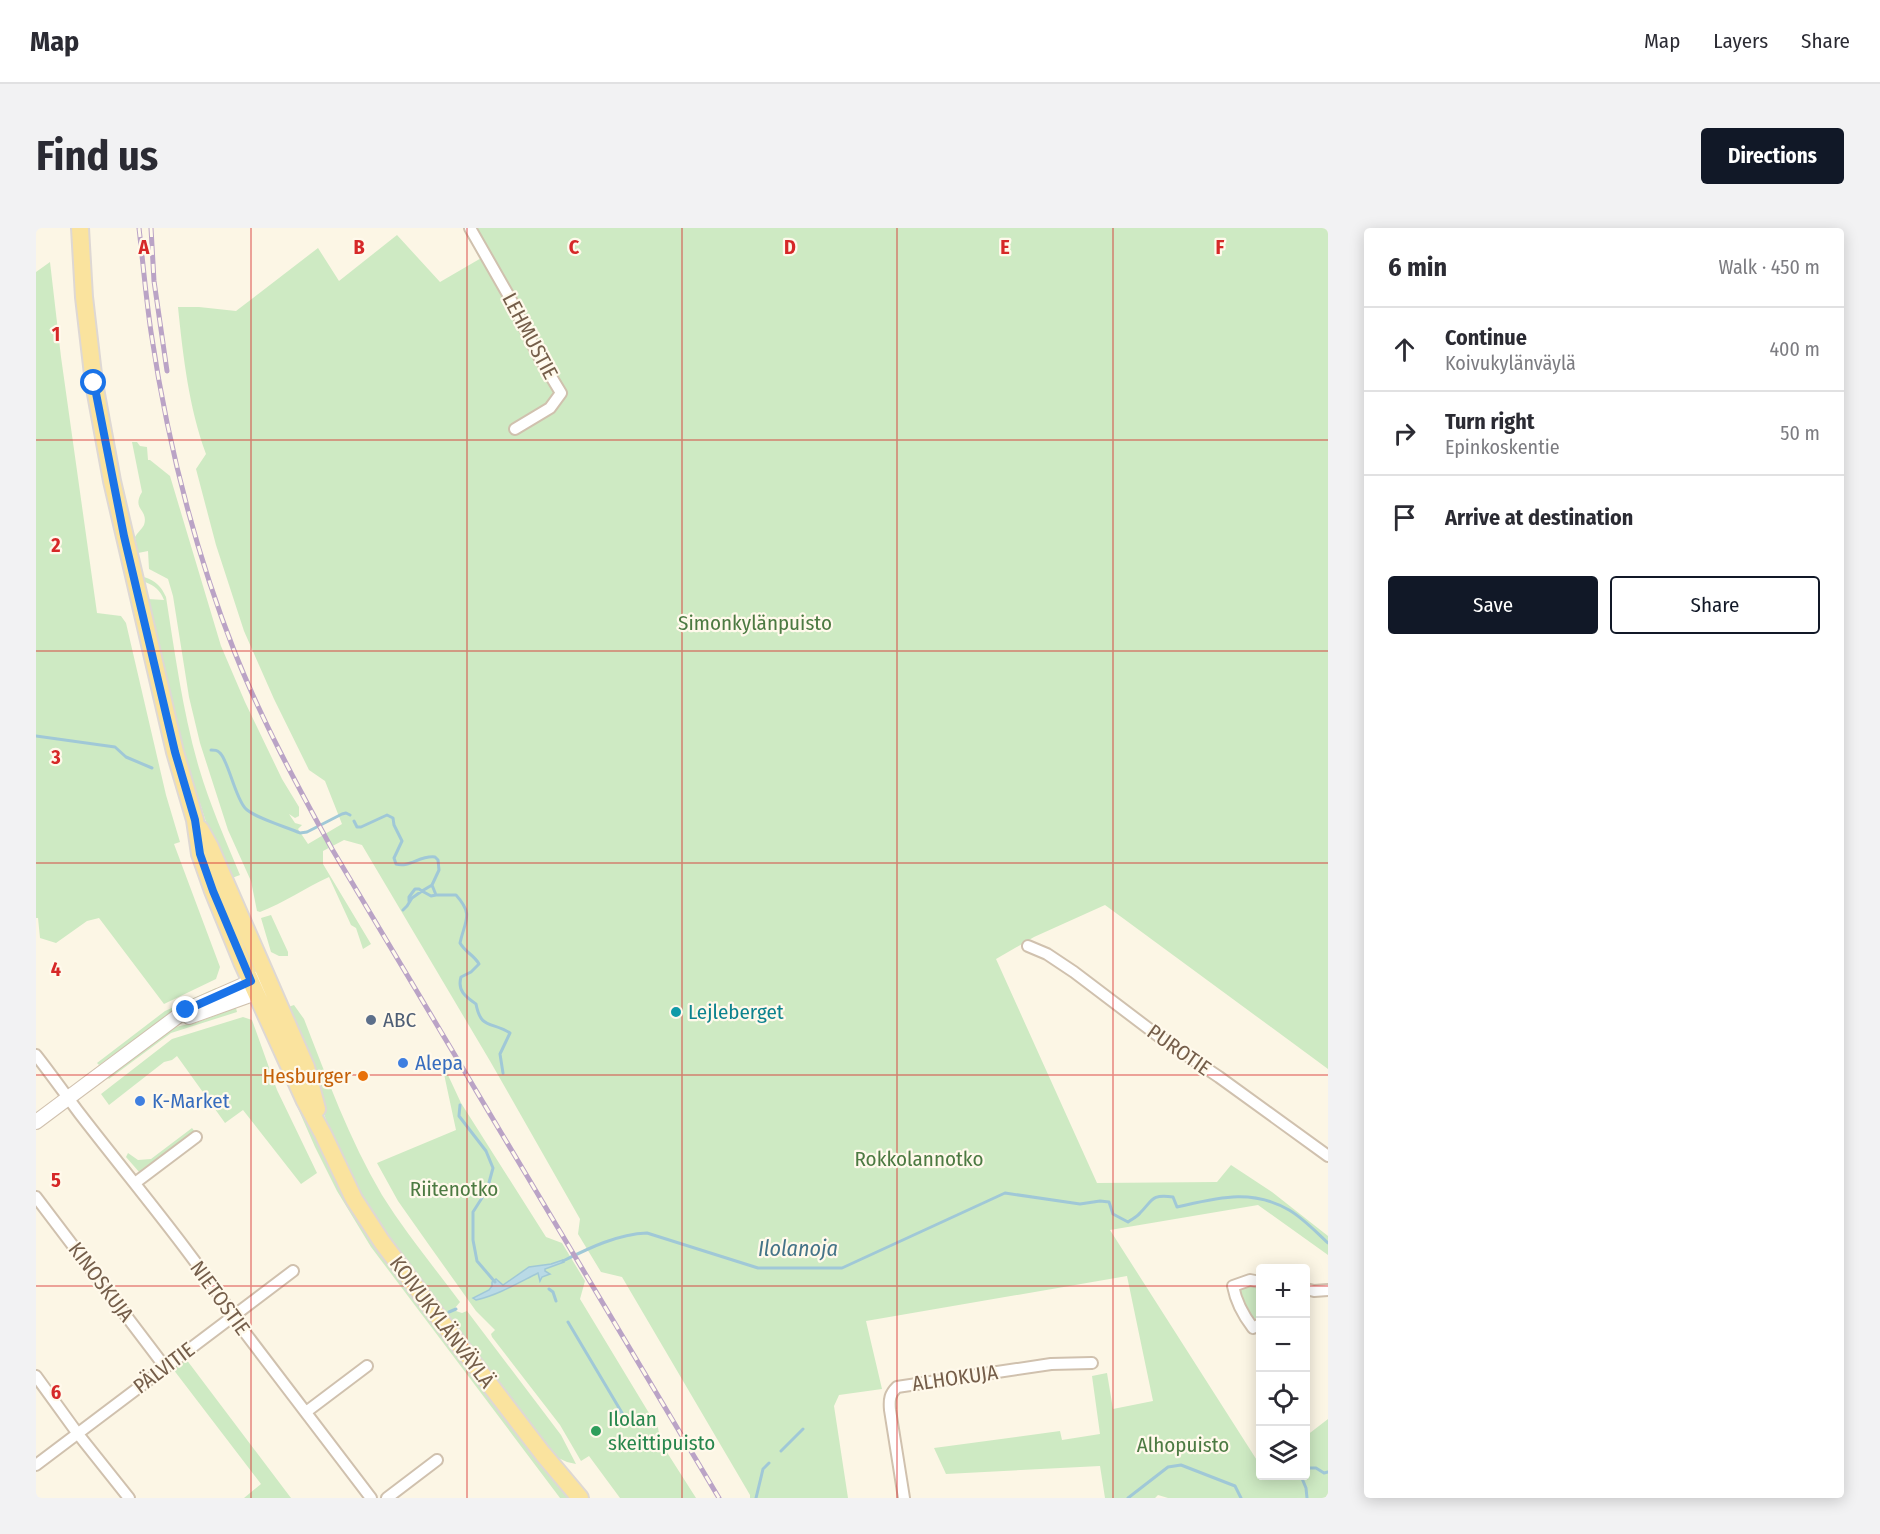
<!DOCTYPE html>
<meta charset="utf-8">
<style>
:root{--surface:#fff;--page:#f2f2f3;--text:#2b2b33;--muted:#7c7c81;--line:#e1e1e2;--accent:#111827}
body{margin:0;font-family:"Fira Sans Condensed",sans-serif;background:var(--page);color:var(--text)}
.controls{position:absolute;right:18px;bottom:18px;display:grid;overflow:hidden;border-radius:6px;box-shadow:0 3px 15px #0003}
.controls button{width:54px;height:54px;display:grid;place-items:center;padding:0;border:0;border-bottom:2px solid var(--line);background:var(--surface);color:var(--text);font:30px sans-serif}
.stop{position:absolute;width:18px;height:18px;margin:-14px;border:4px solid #1a73e8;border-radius:50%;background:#fff}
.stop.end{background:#1a73e8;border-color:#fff;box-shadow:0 2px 6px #0008}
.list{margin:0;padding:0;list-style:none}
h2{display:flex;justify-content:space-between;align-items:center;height:78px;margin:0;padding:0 24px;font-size:26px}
h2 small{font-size:20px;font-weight:400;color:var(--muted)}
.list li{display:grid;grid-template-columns:39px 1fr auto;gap:18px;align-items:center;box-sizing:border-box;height:84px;padding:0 24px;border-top:2px solid var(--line)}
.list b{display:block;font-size:22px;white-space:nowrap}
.list p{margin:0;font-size:20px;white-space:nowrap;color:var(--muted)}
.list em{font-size:20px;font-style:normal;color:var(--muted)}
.actions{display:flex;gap:12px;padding:18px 24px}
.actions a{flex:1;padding:14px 0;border:2px solid var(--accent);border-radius:6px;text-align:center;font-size:21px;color:var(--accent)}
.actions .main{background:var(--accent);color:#fff}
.icon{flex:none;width:33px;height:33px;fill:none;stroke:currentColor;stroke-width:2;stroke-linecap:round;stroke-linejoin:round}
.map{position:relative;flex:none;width:1292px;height:1270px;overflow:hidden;border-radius:6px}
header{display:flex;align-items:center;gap:36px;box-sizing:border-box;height:84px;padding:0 30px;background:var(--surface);border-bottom:2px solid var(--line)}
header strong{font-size:28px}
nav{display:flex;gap:33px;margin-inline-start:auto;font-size:21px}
.intro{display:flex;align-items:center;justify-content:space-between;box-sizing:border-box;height:144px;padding:0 36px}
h1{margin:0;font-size:42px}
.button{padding:15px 27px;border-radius:6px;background:var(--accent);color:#fff;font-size:21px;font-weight:700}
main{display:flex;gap:36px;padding:0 36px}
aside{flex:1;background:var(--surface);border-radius:6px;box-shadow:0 3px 15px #0003}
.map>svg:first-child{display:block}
</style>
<header>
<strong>Map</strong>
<nav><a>Map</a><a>Layers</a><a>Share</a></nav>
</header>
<div class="intro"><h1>Find us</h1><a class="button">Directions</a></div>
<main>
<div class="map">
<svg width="1292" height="1270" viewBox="0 0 1292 1270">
<rect width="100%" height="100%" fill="#fcf6e5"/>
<path fill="#ceeac3" d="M 439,0 L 1292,0 L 1292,841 L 1069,677 L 998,709 L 960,731 L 1061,955 L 1181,954 L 1195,937 L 1236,964 L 1292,1008 L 1292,1027 L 1222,977 L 1074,1002 L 1224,1237 L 1224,1248 L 1270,1248 L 1270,1208 L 1292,1191 L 1292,1266 L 1289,1270 L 1132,1270 L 1122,1267 L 1119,1270 L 1069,1270 L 1064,1238 L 910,1246 L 898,1220 L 1024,1203 L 1026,1212 L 1064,1206 L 1056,1148 L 1071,1145 L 1077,1181 L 1117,1173 L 1091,1048 L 830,1093 L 846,1161 L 803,1167 L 798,1178 L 812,1270 L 714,1270 L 714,1267 L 586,1049 L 565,1044 L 542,1006 L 544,991 L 454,833 L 326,617 L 308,612 L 287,623 L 287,636 L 335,716 L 327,721 L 320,700 L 315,697 L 293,649 C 269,660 248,675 224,684 L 221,683 L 215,653 L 192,602 L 164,515 L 153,469 L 137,368 L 132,351 L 113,341 L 112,323 L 102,325 L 99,309 C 101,305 106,301 108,297 C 113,281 95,282 106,264 L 96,214 L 101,214 L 104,218 L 111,219 L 112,232 L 114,232 L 134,248 L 185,418 L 209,474 L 246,551 L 263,579 L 263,588 L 259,590 L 253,586 L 259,595 L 266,597 L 262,601 L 272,616 L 306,596 L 289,553 L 273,542 L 238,471 L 208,403 L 180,317 L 160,241 L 170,226 C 153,180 147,128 142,79 L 163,79 L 200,83 L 282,20 L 303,53 L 361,7 L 404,54 L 447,29 Z
M 14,34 L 25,129 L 61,385 L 85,388 L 90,395 L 130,567 L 144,614 L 138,616 L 184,739 L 180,751 L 128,776 L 63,690 L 51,693 L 20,715 L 4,710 L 2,690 L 0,690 L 0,44 Z
M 108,349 C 120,353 125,358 130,369 C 139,426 147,485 163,540 C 174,577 189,611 204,647 L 196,650 L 175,610 L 145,515 L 112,371 L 128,372 C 124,362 119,358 109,354 Z
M 235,687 L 252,724 L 252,728 L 243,728 L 235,724 L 225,690 Z
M 180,760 L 183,761 L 131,788 L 63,837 L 61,835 L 129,783 Z
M 258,777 L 268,791 C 291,850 313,911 346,967 C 369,1004 398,1039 424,1074 L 419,1080 L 420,1083 L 426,1085 L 431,1083 L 525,1207 L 540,1236 L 531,1234 L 518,1228 L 336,987 L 303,927 L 249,780 Z
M 200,780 L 201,784 L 135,805 L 73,851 L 71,849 L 135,800 L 162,794 Z
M 207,789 L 216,792 L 241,862 L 281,945 L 265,956 L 207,882 L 189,895 L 141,828 L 136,832 L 128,834 L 73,877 L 65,866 L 136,811 Z
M 405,832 L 425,875 L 510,1009 L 526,1015 L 549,1053 L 544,1071 L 622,1200 L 625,1215 L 660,1270 L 584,1270 L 553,1228 L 545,1233 L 524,1197 L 456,1109 L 455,1106 L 459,1102 L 440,1083 L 393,1017 L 362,973 L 341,935 L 420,902 Z
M 257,869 L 507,1237 L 532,1270 L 524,1270 L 335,1019 L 301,963 L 279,919 Z
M 156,900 L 159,904 L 104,945 L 90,929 L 92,925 L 102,932 L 115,931 Z
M 1212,1057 L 1224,1058 L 1224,1092 C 1211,1089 1208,1079 1203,1067 L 1205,1060 Z
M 150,1131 L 255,1270 L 208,1270 L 225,1256 L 137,1141 Z"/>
<path fill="#b9dae6" stroke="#a0c8d7" stroke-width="1.5" d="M 527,1032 L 528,1034 L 509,1041 L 509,1043 L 514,1046 L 506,1049 L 504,1053 L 502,1045 C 482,1055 462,1067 440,1072 L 437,1070 L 453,1062 L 456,1058 L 456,1054 L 460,1051 L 467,1057 L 493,1039 L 515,1036 Z"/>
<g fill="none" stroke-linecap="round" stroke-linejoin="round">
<path stroke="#a0c8d7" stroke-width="3" d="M 0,508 L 79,519 L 90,529 L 116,540
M 175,522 C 179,522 181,522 184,525 C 192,532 199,569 209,580 C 218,590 251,599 264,605 L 271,604 L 306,586 L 310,585 L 314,587
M 318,593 L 321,599 L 325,599 L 351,587 L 357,590 L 358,597 L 366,613 L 358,630 L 360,636 C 374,640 384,627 399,629 L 402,632 L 403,642 L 396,657 L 400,667 L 420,667 C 438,687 429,692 424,715 C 429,724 438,727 443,736 L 435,744 L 425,749 C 421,763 430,769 440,776 C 445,802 455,793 474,805 L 464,826 L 467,845
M 373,673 L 373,669 L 379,661 L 383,661 L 386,663 L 396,657
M 367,682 L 371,678 L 376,670 L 386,663 L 395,668 L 400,667
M 424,877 L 423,888 L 450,923 L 457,940 L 451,962 L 437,984 L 437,1012 L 441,1033 L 459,1054
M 527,1033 C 553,1020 582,1006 611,1005 L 722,1040 L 806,1040 L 969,965 L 1044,976 L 1064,973 L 1073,974 L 1077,986 L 1092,994 C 1096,991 1101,989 1104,985 C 1117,972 1115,966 1137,969 L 1141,979 C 1181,970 1215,960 1253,982 C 1267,990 1280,1004 1292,1015
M 513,1061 L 517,1064 L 520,1073
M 413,1084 L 420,1081
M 532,1094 L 592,1195
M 745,1223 L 767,1201
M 1270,1240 L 1280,1240 L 1288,1245 L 1292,1244
M 1265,1248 L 1270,1260 L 1271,1270
M 720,1270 L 727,1241 L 733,1235
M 1092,1270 L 1132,1239 L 1145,1237 L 1199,1258 L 1205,1270"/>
<defs>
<path id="minor" d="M 434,0 L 474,70 L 502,127 L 525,165 L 514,180 L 479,201
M 992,718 L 1011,726 L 1038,744 L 1125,810 L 1183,849 L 1292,928
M 0,827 C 15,846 29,866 44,886 C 98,956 156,1024 204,1098 L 335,1270
M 99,955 L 160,909
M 0,969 L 129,1139
M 1224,1054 L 1214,1052 L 1197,1058 C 1200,1074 1207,1087 1217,1100 L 1224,1096
M 1270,1061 L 1278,1063 L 1292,1062
M 0,1148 L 42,1206 L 93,1270
M 270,1184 L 331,1138
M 0,1237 L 257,1043
M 351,1270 L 401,1232
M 868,1270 L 854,1182 C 853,1171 854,1166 861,1159 L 1015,1136 L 1056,1135"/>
<path id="tertiary" d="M 153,789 L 228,762
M 0,894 L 150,782 L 223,750"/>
<path id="primary" d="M 44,0 L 48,69 L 58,155 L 76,253 L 139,524 L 159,592 L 164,626 L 177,663 L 206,734 L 269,873 L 287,906 L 318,971 L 346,1014 L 415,1106 L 507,1226 L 544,1270
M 164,601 L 174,619 L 270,839 L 281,881"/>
</defs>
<use href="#minor" stroke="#d0c1ae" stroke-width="14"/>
<use href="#tertiary" stroke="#d0c1ae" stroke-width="16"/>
<use href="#primary" stroke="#ded8d4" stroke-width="20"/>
<use href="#minor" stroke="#fff" stroke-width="10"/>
<use href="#tertiary" stroke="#fff" stroke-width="14"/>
<use href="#primary" stroke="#fae39e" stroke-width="16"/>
<defs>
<path id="rail" d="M 103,0 C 107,35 110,70 115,104 C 131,212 159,323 199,425 C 226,493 261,557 296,621 L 683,1270
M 115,0 L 118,53 L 131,143"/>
</defs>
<use href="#rail" stroke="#baa3c6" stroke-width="5"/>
<use href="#rail" stroke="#fff9eb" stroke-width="3" stroke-dasharray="9" stroke-linecap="butt"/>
</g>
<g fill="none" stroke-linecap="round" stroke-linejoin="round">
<path stroke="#1a73e8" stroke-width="8" d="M 58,155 L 88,308 L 139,524 L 159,592 L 164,626 L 177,663 L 215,753 L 150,782"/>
</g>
<path fill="none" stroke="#d62828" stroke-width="1.5" stroke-opacity="0.55" d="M 215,0 L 215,1270M 431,0 L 431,1270M 646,0 L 646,1270M 861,0 L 861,1270M 1077,0 L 1077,1270M 0,212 L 1292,212M 0,423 L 1292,423M 0,635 L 1292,635M 0,847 L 1292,847M 0,1058 L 1224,1058M 1270,1058 L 1292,1058"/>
<circle fill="#0f9aa8" stroke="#fff9eb" stroke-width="2" cx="640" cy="784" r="6"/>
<circle fill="#5c6f8a" stroke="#fff9eb" stroke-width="2" cx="335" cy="792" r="6"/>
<g fill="#3f7fe0" stroke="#fff9eb" stroke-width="2">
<circle cx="367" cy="835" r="6"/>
<circle cx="104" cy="873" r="6"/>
</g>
<circle fill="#e8710a" stroke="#fff9eb" stroke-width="2" cx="327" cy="848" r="6"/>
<circle fill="#2e9e5b" stroke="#fff9eb" stroke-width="2" cx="560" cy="1203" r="6"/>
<g text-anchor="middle" stroke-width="4.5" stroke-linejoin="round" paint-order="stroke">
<g font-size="21" fill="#755e4a" stroke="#fff9eb">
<text transform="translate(494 108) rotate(62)" y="7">LEHMUSTIE</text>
<text transform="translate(1143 822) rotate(35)" y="7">PUROTIE</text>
<text transform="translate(65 1054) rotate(53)" y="7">KINOSKUJA</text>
<text transform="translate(184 1070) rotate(54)" y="7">NIETOSTIE</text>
<text transform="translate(406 1094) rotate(53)" y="7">KOIVUKYLÄNVÄYLÄ</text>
<text transform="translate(128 1140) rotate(-37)" y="7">PÄLVITIE</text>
<text transform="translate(919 1150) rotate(-8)" y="7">ALHOKUJA</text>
</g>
<g font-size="21" fill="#4c7a42" stroke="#fff9eb">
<text x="719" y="402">Simonkylänpuisto</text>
<text x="883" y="938">Rokkolannotko</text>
<text x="418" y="968">Riitenotko</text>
<text x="1147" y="1224">Alhopuisto</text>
</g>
<g font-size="21" fill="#0d838f" stroke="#fff9eb" text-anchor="start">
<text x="652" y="791">Lejleberget</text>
</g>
<g font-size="21" fill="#4e5e75" stroke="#fff9eb" text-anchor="start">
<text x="347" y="799">ABC</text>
</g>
<g font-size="21" fill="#366cbe" stroke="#fff9eb" text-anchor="start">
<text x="379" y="842">Alepa</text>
<text x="116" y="880">K-Market</text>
</g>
<g font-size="21" fill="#c56008" stroke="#fff9eb" text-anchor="end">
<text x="315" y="855">Hesburger</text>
</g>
<g font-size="21" fill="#27864d" stroke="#fff9eb" text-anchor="start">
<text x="572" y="1198">Ilolan<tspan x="572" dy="24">skeittipuisto</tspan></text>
</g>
<g font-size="22" font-style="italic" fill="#447488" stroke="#fff9eb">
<text x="762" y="1028">Ilolanoja</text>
</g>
</g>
<g font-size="20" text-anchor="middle" font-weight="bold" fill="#d62828" stroke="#fff9eb" stroke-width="4.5" stroke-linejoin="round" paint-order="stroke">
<text x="108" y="26">A</text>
<text x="323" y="26">B</text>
<text x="538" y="26">C</text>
<text x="754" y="26">D</text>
<text x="969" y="26">E</text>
<text x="1184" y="26">F</text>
<text x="20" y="113">1</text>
<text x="20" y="324">2</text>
<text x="20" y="536">3</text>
<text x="20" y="748">4</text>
<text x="20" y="959">5</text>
<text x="20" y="1171">6</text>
</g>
</svg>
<div class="controls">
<button>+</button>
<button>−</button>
<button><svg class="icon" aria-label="locate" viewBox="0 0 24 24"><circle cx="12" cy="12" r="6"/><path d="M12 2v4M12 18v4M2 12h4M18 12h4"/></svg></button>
<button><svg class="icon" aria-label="layers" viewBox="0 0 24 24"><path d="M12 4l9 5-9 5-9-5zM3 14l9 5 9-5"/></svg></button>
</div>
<div class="stop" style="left:58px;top:155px"></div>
<div class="stop end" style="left:150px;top:782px"></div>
</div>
<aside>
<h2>6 min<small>Walk · 450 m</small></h2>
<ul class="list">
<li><svg class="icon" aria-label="ahead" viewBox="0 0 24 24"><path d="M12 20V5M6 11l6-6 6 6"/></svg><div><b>Continue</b><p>Koivukylänväylä</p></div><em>400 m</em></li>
<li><svg class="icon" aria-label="right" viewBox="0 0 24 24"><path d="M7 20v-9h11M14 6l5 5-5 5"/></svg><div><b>Turn right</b><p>Epinkoskentie</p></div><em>50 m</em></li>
<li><svg class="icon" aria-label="arrive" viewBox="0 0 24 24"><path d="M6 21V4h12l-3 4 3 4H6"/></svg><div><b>Arrive at destination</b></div></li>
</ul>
<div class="actions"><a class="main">Save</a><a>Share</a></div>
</aside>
</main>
